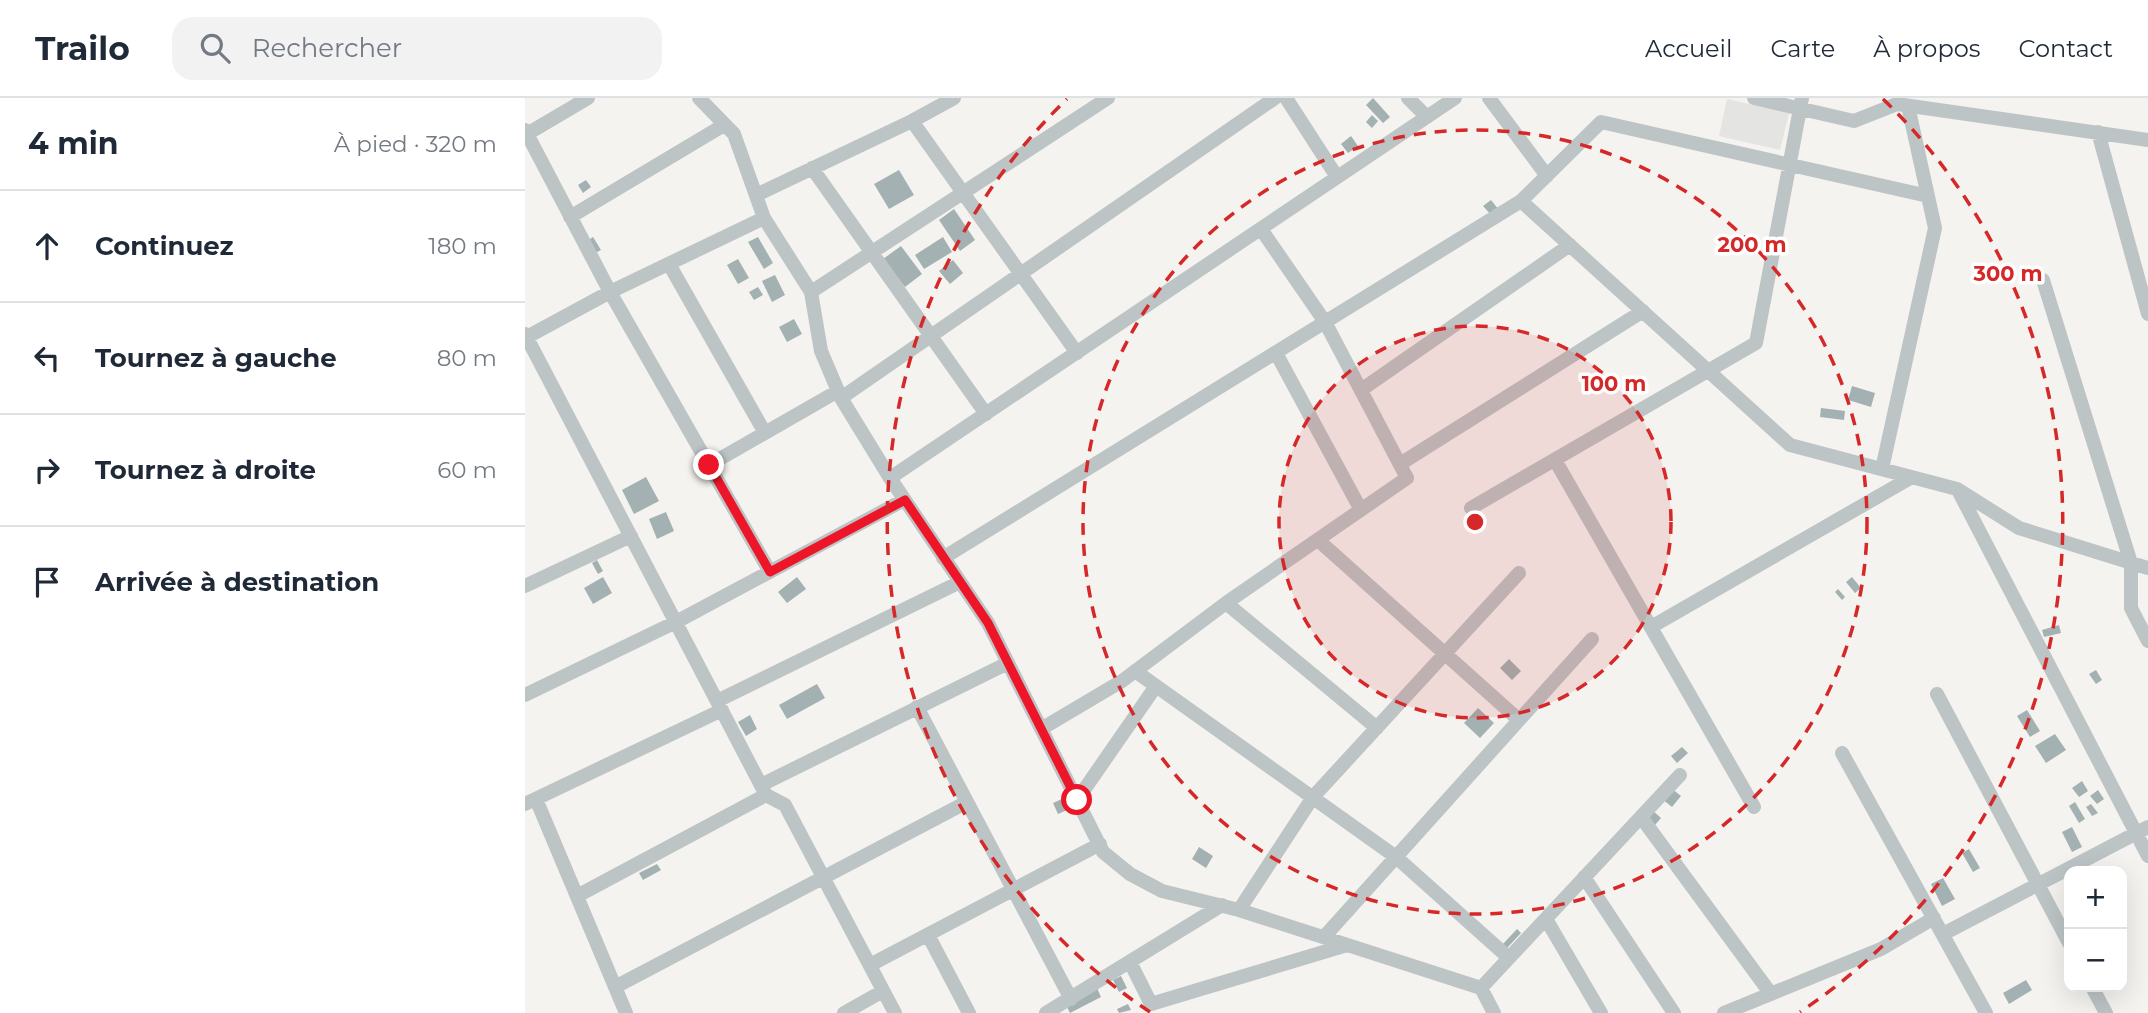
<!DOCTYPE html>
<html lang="fr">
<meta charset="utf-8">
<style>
:root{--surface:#fff;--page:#f2f2f3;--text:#1f2937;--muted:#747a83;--line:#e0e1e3}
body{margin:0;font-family:Montserrat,sans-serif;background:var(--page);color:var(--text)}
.controls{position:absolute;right:21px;bottom:21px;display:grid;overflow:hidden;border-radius:14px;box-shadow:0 7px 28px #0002}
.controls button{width:63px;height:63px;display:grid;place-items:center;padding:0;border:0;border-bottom:2px solid var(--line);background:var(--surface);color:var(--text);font:35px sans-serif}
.stop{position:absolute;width:21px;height:21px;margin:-16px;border:5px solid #ed1628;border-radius:50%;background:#fff}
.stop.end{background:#ed1628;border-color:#fff;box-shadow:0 2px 7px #0008}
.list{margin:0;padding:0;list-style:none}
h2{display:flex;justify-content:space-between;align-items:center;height:91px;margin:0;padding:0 28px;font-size:30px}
h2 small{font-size:23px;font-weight:400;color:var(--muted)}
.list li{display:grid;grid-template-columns:46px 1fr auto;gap:21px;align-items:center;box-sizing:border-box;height:112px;padding:0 28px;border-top:2px solid var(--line)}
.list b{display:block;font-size:26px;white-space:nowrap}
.list em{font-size:23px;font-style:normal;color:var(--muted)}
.icon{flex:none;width:38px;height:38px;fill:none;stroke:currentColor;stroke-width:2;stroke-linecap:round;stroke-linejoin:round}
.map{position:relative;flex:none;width:1623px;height:915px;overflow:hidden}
header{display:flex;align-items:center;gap:42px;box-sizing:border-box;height:98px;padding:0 35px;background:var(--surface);border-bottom:2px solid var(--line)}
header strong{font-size:33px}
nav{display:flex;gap:38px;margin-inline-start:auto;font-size:24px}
.search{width:490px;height:63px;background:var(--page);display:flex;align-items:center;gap:18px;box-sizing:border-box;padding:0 24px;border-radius:21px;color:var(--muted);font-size:26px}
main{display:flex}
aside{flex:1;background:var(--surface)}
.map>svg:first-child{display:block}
</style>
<header>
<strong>Trailo</strong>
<div class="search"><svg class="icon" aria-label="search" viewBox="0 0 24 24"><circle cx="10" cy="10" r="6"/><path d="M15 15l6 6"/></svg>Rechercher</div>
<nav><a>Accueil</a><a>Carte</a><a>À propos</a><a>Contact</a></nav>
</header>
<main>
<aside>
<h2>4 min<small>À pied · 320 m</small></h2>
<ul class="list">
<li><svg class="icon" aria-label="ahead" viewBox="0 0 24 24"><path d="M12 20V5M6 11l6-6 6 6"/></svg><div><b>Continuez</b></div><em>180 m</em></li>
<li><svg class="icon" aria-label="left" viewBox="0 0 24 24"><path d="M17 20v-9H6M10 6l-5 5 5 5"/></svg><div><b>Tournez à gauche</b></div><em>80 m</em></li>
<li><svg class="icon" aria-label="right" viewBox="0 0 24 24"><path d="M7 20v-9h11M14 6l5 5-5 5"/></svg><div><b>Tournez à droite</b></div><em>60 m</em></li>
<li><svg class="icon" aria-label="arrive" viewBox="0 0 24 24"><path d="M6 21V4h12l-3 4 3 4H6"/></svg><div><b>Arrivée à destination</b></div></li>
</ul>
</aside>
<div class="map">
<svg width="1623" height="915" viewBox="0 0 1623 915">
<rect width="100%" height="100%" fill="#f4f3ef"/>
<path fill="#e4e4e3" d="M 1202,1 L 1264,15 L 1255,52 L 1194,38 Z"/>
<path fill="#a3b1b2" d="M 848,0 L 865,19 L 858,25 L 841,7 Z
M 847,17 L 853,23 L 847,30 L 841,24 Z
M 826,38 L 833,48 L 823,55 L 816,46 Z
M 374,72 L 389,97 L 364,111 L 349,86 Z
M 61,82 L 66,89 L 58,95 L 53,87 Z
M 966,102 L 974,112 L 967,118 L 958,108 Z
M 429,111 L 450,142 L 435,153 L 414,122 Z
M 68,139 L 76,152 L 68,156 L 61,144 Z
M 233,139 L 248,165 L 239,171 L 223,144 Z
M 418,139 L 427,154 L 399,171 L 390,157 Z
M 376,148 L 397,176 L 380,189 L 358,161 Z
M 213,161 L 224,180 L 213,186 L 202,167 Z
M 428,162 L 438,175 L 425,186 L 414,173 Z
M 250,177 L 260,197 L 247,204 L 237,183 Z
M 233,189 L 238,197 L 229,202 L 224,194 Z
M 269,221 L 277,236 L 262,244 L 254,229 Z
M 1327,288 L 1350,295 L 1346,309 L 1323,302 Z
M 1296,310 L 1320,313 L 1319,322 L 1295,319 Z
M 121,379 L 134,403 L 109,416 L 97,392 Z
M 141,414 L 149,433 L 132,441 L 124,421 Z
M 72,462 L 78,473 L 73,476 L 67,465 Z
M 78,479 L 87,495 L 68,506 L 59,490 Z
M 272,479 L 281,491 L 262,505 L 253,494 Z
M 1327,479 L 1336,490 L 1330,495 L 1321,484 Z
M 1313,491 L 1320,499 L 1317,502 L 1310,494 Z
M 1534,527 L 1536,535 L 1519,539 L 1517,532 Z
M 984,561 L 996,573 L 987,582 L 975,570 Z
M 1571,572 L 1577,582 L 1571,586 L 1564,576 Z
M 292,586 L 300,600 L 262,621 L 254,607 Z
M 953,610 L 969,625 L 955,640 L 939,625 Z
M 1502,612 L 1515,633 L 1505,639 L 1492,618 Z
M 225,617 L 232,631 L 221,638 L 213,624 Z
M 1530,636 L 1541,652 L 1521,665 L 1510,648 Z
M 1157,649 L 1163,655 L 1152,665 L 1146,658 Z
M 1557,683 L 1563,693 L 1554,699 L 1547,690 Z
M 1146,690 L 1156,698 L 1147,709 L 1137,701 Z
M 1573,692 L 1579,701 L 1572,706 L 1565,698 Z
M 537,701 L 542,712 L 533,716 L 528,705 Z
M 1550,704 L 1560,721 L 1554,725 L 1544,708 Z
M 1566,706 L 1573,715 L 1567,718 L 1561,709 Z
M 1127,712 L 1136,720 L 1130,727 L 1121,719 Z
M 1547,729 L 1557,749 L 1547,754 L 1537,734 Z
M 674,749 L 688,758 L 681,770 L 667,761 Z
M 1444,751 L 1455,770 L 1448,774 L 1437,755 Z
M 132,766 L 136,772 L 118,782 L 114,775 Z
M 1418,780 L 1430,801 L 1417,808 L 1406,786 Z
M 992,831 L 996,835 L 982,850 L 978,846 Z
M 596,878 L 602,890 L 594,894 L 588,882 Z
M 1501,882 L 1507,892 L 1484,906 L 1478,895 Z
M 572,890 L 576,899 L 545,915 L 541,907 Z
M 603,906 L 606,912 L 594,915 L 592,911 Z"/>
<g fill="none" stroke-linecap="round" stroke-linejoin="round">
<path stroke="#bcc4c5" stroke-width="14" d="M 174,0 L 209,36 L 239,120 L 286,194 L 296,253 L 316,300 L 365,380 L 463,525 L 578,754 L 605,776 L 637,793 L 714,812 L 956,890 L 969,915
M 761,0 L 812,79
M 883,0 L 902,19
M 964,0 L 1022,78
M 1229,0 L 1329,23 L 1372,6 L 1623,42
M 387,23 L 552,255
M 0,32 L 85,194 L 245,474
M 1573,34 L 1623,216
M 2,36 L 63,0
M 287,70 L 461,316
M 231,97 L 387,23 L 429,0
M 996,103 L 1265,347 L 1432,391 L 1494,430 L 1623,470
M 45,119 L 199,27
M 144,166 L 240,335
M 1518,182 L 1606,465 L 1606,510 L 1623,543
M 286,194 L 583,0
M 0,236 L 241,697 L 260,707 L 370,915
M 0,240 L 85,194 L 239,120
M 751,255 L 836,412
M 836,292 L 1045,147
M 316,300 L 750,0
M 1030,362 L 1229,709
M 875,366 L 1118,213
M 184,367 L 313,293
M 1357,371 L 1410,130 L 1383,8
M 365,380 L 930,0
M 1433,392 L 1623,758
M 946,410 L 1231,245 L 1277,0
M 793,442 L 994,622
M 418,460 L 996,103 L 1076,24 L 1403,98
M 0,488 L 106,438
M 701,505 L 852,630
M 1126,529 L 1387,379
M 610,573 L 871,759 L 984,860
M 1412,596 L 1544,845
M 0,597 L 151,524 L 379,402
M 192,603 L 435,484
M 392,609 L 546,901
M 516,631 L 597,583 L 701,505 L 882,380 L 800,224 L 736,131
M 1317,655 L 1461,915
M 236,687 L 483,565
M 11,701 L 101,915
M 552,702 L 631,588
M 0,706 L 197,612
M 1116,719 L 1246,896
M 1059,779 L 1149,915
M 52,798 L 241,697
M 714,812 L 788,699 L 994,475
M 1021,821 L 1076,915
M 1418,836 L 1623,729
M 403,837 L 444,915
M 799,839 L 1067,541
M 605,864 L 626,906 L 822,847
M 345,867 L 575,746
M 90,889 L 442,704
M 1567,889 L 1581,915
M 956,890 L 1155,677
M 319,915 L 358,893
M 521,915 L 697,807
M 1199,915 L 1356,851 L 1409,820"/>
</g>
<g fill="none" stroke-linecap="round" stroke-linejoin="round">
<path stroke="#ed1628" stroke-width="9" d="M 184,367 L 245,474 L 380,402 L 463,525 L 552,702"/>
</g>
<circle cx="950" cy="424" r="196" fill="#d62828" fill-opacity=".12"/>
<g fill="none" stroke="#d62828" stroke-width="3.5" stroke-dasharray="12 9">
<circle cx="950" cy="424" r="196"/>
<circle cx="950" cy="424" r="392"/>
<path d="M625 914A588 588 0 0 1 542 1M1358 1A588 588 0 0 1 1275 914"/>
</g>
<circle cx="950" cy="424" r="10" fill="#d62828" stroke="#fff" stroke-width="3.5"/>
<g font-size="21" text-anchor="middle" font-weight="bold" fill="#d62828" stroke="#fff" stroke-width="7" stroke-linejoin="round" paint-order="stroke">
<text x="1227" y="154">200 m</text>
<text x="1483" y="183">300 m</text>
<text x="1089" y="293">100 m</text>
</g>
</svg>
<div class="controls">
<button>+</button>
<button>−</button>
</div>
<div class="stop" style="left:552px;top:702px"></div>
<div class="stop end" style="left:184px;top:367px"></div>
</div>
</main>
